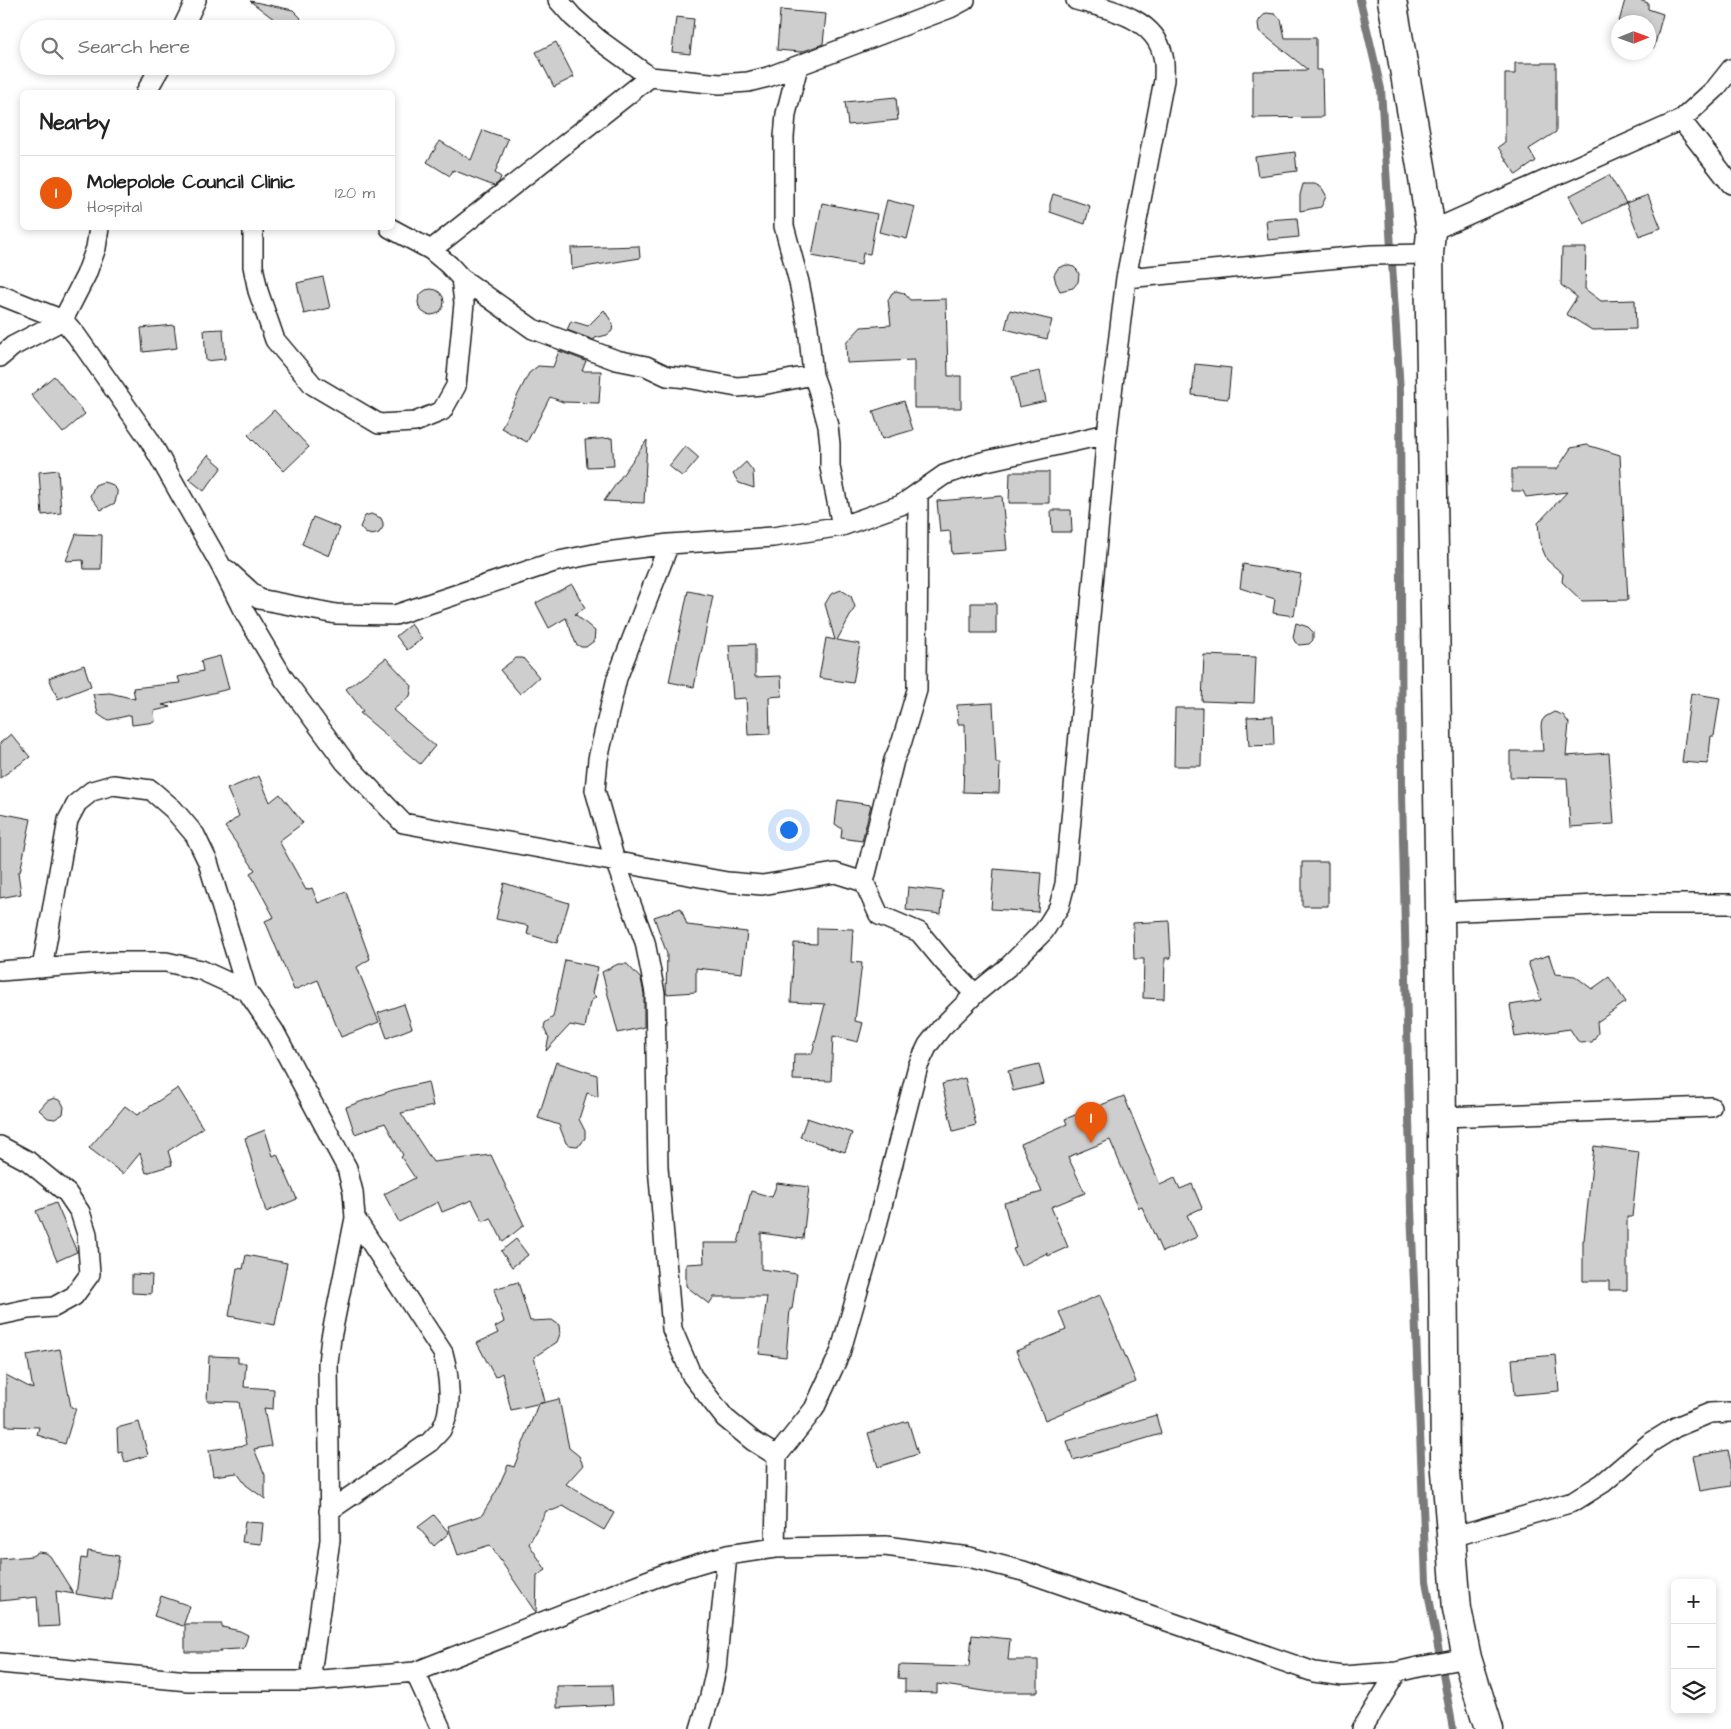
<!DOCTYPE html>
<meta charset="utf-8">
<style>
:root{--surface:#fff;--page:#f6f6f6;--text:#222;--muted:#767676;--line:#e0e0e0;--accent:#ea580c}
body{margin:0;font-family:"Architects Daughter",sans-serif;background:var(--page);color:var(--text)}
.controls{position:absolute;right:15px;bottom:15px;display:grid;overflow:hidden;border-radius:8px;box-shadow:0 2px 8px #0003}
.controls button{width:45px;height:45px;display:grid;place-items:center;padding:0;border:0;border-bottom:1px solid var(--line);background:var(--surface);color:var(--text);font:25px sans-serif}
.compass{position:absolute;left:1611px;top:15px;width:45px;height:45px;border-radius:50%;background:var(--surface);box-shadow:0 2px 8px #0003;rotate:89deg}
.you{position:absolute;left:788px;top:829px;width:18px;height:18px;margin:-12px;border:4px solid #fff;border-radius:50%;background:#1a73e8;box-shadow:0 0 0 8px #1a73e833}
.badge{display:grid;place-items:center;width:32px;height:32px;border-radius:50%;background:var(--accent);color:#fff;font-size:16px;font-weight:700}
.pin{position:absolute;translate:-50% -41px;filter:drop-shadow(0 1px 2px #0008)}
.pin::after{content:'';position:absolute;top:26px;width:18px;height:15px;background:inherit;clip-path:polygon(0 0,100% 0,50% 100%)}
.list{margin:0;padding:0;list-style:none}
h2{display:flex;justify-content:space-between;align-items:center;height:65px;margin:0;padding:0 20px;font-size:21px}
h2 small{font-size:16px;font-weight:400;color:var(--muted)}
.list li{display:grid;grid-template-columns:32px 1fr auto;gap:15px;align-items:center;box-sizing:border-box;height:75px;padding:0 20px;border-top:1px solid var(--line)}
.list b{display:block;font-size:19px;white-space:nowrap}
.list p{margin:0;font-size:16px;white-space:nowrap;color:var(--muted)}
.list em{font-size:16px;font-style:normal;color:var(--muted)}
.icon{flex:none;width:28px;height:28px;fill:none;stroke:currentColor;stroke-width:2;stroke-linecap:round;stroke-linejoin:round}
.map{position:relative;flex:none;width:1731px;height:1729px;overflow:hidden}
.search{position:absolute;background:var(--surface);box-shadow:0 2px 8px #0003;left:20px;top:20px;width:375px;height:55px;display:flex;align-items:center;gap:12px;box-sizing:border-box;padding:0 18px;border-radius:28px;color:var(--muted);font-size:19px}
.panel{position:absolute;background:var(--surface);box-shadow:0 2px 8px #0003;left:20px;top:90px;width:375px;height:140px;border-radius:8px}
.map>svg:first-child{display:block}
</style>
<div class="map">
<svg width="1731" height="1729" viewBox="0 0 1731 1729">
<rect width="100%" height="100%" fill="#fff"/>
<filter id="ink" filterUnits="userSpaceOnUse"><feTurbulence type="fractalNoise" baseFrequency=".02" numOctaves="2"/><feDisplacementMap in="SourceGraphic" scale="10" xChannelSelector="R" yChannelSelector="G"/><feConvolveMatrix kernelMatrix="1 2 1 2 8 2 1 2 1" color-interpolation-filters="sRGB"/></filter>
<g filter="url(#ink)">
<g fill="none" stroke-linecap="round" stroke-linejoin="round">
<path stroke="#7a7a7a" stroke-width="8" d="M 1360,0 L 1381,89 L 1400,391 L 1402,793 L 1411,1209 L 1426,1581 L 1453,1729"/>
</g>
<path fill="#cecece" stroke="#1c1c1c" d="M 1625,0 L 1639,0 L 1648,3 L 1648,9 L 1663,14 L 1654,48 L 1648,46 L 1648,22 L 1619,22 Z
M 250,1 L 293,10 L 301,18 L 292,29 L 287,29 Z
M 780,10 L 826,14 L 823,44 L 801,52 L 777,50 Z
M 1266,13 L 1275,14 L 1281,19 L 1285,38 L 1316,38 L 1316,70 L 1322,70 L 1323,117 L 1253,118 L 1253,71 L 1308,70 L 1259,31 L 1258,23 L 1260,19 Z
M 676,17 L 694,19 L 690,54 L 672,52 Z
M 556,42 L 574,77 L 554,87 L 536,52 Z
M 1515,63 L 1556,63 L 1556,132 L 1529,149 L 1536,161 L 1516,175 L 1498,147 L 1505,142 L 1505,74 L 1515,74 Z
M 896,97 L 898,120 L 848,125 L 845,102 Z
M 483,130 L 508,139 L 495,173 L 501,177 L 499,182 L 494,186 L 453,170 L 450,176 L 427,162 L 440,141 L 471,160 Z
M 1295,152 L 1297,171 L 1258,176 L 1255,157 Z
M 1609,175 L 1626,203 L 1584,224 L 1569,196 Z
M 1303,184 L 1315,184 L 1322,188 L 1326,195 L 1325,199 L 1321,207 L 1300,211 L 1300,195 Z
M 1053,194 L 1090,206 L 1085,224 L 1050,212 L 1050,204 Z
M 1648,195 L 1661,228 L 1639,236 L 1626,203 Z
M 887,200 L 915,207 L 907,239 L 879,232 Z
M 822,203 L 877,214 L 870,254 L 863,253 L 861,265 L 812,256 Z
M 1297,218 L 1299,237 L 1268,240 L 1266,220 Z
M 639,246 L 640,258 L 572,269 L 571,248 Z
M 1562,248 L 1586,248 L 1585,289 L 1601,301 L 1635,300 L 1636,329 L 1592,330 L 1566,314 L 1577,297 L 1561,285 Z
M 1066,265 L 1074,267 L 1077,270 L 1079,274 L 1078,282 L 1073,288 L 1060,291 L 1056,283 L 1054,275 L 1058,268 Z
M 323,277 L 330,308 L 304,314 L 297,283 Z
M418 302a13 13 0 1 1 26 0a13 13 0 1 1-26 0Z
M 896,291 L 904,293 L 910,300 L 946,299 L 948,376 L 961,376 L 961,408 L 914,408 L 914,360 L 847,363 L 846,343 L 861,327 L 891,325 L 888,300 L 892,293 Z
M 604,310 L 613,324 L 612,331 L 607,335 L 595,338 L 594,340 L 567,330 L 571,321 L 588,326 Z
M 1010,310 L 1052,320 L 1047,339 L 1005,329 Z
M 174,325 L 177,348 L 143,352 L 141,328 Z
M 223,329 L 225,359 L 206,361 L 204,330 Z
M 559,351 L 586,361 L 582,371 L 601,371 L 599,403 L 563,402 L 550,397 L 527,442 L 501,428 L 529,373 L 538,366 L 553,367 Z
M 1195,364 L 1231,368 L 1228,399 L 1192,395 Z
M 1040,371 L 1046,401 L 1019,407 L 1012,377 Z
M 54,376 L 85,414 L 63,433 L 31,395 Z
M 904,401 L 913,430 L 882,439 L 873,411 Z
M 274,410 L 309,447 L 284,471 L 248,435 Z
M 612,438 L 614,466 L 587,467 L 585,440 Z
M 647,440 L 644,503 L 604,501 Z
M 1587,445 L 1620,455 L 1628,600 L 1582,601 L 1562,582 L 1563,574 L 1547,560 L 1540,543 L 1538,523 L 1567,492 L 1526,497 L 1523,491 L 1512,491 L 1512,469 L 1557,469 L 1571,448 Z
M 685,446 L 699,458 L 683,477 L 669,466 Z
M 208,455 L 222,467 L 204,491 L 189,479 Z
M 746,462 L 753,471 L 754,488 L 739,483 L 733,474 Z
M 58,470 L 61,513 L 42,515 L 39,472 Z
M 1010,472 L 1049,472 L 1049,503 L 1009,503 Z
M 103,482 L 111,484 L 117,490 L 117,494 L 115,503 L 101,510 L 90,496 L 95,485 Z
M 1002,496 L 1007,550 L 952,554 L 950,531 L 940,532 L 937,501 Z
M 1051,510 L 1071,510 L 1072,532 L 1052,532 Z
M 371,514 L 381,518 L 383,523 L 383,527 L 379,533 L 372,535 L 365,533 L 360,527 L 365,516 Z
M 313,517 L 340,528 L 329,556 L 302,544 Z
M 76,534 L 102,535 L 101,569 L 84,569 L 83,560 L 66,561 Z
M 1243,564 L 1301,574 L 1294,616 L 1273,613 L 1275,599 L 1240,588 Z
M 572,584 L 585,608 L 575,614 L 595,631 L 594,641 L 586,647 L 581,647 L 576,644 L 566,618 L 549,628 L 536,603 Z
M 841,590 L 851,596 L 855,607 L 837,640 L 860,644 L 853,683 L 819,678 L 826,638 L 835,640 L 825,604 L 831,594 Z
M 688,591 L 713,596 L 694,687 L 669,682 Z
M 971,603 L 996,603 L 996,633 L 971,633 Z
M 1296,623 L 1308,627 L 1313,632 L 1313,640 L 1309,644 L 1299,645 L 1295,642 L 1293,637 Z
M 411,624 L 422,639 L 407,650 L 396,636 Z
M 755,644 L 755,677 L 781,676 L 782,696 L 769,697 L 770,734 L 748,735 L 746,698 L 733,699 L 729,645 Z
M 1204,655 L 1256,657 L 1254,703 L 1202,701 Z
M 220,656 L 229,689 L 162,705 L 171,707 L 154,711 L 155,722 L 132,725 L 131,715 L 109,720 L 105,719 L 98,714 L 93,694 L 110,693 L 135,699 L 133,688 L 180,683 L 178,677 L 203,671 L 201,661 Z
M 386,658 L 412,686 L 410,696 L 393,710 L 435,746 L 420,764 L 360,713 L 363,711 L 346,689 Z
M 516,658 L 523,658 L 539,677 L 520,694 L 500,670 Z
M 84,665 L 91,686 L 58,699 L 49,678 Z
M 1691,693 L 1720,698 L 1714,736 L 1711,736 L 1708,764 L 1682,762 Z
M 993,703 L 996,763 L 1000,763 L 999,793 L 963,792 L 964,762 L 966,762 L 965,724 L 958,724 L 957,705 Z
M 1175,708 L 1202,708 L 1201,766 L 1174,766 Z
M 1554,712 L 1563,715 L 1569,723 L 1566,756 L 1609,753 L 1614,824 L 1570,827 L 1567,778 L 1510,777 L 1510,751 L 1543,751 L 1541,726 L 1542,721 L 1545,717 Z
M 1273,716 L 1274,745 L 1249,746 L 1247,717 Z
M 11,734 L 30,757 L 0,778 L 0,743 Z
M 259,776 L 270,802 L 280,794 L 303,823 L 279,841 L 306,890 L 312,888 L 318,903 L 346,892 L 370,959 L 357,967 L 379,1022 L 341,1037 L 318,980 L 294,990 L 265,921 L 274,917 L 250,873 L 255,870 L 225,827 L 239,816 L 227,789 Z
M 838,800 L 871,805 L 862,841 L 841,838 L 842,829 L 835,824 Z
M 0,813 L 31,819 L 20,872 L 18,872 L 21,894 L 0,898 Z
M 1302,862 L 1328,862 L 1328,906 L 1302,906 Z
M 994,869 L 1041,873 L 1038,912 L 991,909 Z
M 504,883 L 569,903 L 557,943 L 527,934 L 529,926 L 496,919 Z
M 908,887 L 943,891 L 941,914 L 906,910 Z
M 681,908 L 687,925 L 747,932 L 742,973 L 696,968 L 696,992 L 666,994 L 667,954 L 654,917 Z
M 1169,921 L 1171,958 L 1165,958 L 1164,999 L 1143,998 L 1144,959 L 1134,959 L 1133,923 Z
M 817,928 L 853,929 L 851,962 L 862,963 L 855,1021 L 863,1023 L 858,1042 L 833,1036 L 831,1081 L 793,1080 L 794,1054 L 812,1054 L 825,1004 L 791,1002 L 794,943 L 817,944 Z
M 1549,955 L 1555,974 L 1575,976 L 1592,989 L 1609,977 L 1626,1002 L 1597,1022 L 1598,1033 L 1592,1042 L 1581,1043 L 1577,1040 L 1570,1029 L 1515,1037 L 1510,1005 L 1541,1000 L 1528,962 Z
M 565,960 L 598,967 L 592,993 L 596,997 L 590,1002 L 585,1028 L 570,1025 L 546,1051 L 549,1037 L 547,1035 L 544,1028 L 545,1023 L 553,1017 Z
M 618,964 L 627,964 L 641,979 L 644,994 L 644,1027 L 618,1033 L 602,972 Z
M 404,1004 L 412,1028 L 387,1038 L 378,1013 Z
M 556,1062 L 597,1075 L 598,1097 L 587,1093 L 579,1119 L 585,1131 L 585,1138 L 581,1144 L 577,1146 L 569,1145 L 566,1143 L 559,1125 L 538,1118 Z
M 1039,1064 L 1044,1084 L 1013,1091 L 1008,1071 Z
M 965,1078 L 976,1125 L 953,1131 L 942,1084 Z
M 428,1082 L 433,1106 L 401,1113 L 433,1162 L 491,1155 L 524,1225 L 503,1242 L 491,1218 L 483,1222 L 472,1200 L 442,1212 L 438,1202 L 399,1222 L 384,1194 L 415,1178 L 401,1157 L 403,1155 L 385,1123 L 355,1134 L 346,1107 L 393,1090 Z
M 178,1088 L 203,1128 L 168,1151 L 172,1165 L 146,1173 L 140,1153 L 123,1174 L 89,1148 L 125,1106 L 137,1115 Z
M 1124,1096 L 1160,1185 L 1175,1178 L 1180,1189 L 1192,1184 L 1202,1208 L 1187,1215 L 1197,1237 L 1162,1252 L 1142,1207 L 1139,1208 L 1110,1140 L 1068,1157 L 1085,1193 L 1051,1207 L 1068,1247 L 1048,1256 L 1047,1253 L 1021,1266 L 1013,1249 L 1016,1248 L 1004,1203 L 1042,1192 L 1021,1144 L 1067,1124 L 1065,1119 Z
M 54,1098 L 61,1101 L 64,1107 L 63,1114 L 55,1119 L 48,1118 L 39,1110 L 47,1101 Z
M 807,1118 L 852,1133 L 845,1152 L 800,1137 Z
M 265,1130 L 273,1156 L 277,1154 L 297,1199 L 266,1212 L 245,1138 Z
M 1594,1146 L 1639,1152 L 1632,1217 L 1627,1217 L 1627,1290 L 1609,1290 L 1609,1281 L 1583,1281 L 1583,1240 L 1584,1240 Z
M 777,1183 L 809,1187 L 803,1239 L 761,1233 L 761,1269 L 797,1274 L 792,1309 L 790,1309 L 786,1357 L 759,1354 L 767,1297 L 714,1297 L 709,1304 L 686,1286 L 686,1264 L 704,1263 L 703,1243 L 738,1243 L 751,1191 L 772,1197 Z
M 56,1203 L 77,1252 L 57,1261 L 36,1211 Z
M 516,1239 L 528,1255 L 512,1267 L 501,1251 Z
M 246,1255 L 287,1263 L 275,1325 L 229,1316 L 237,1268 L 243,1269 Z
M 132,1274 L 152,1275 L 151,1294 L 132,1293 Z
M 518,1282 L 530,1321 L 552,1320 L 559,1325 L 560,1334 L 557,1342 L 534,1357 L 545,1402 L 511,1410 L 502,1373 L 495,1377 L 477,1343 L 498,1333 L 495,1327 L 504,1322 L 494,1289 Z
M 1100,1295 L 1136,1382 L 1045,1420 L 1016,1351 L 1066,1330 L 1059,1312 Z
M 60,1349 L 71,1407 L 76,1408 L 65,1444 L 37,1435 L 39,1427 L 6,1426 L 6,1375 L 33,1389 L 27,1355 Z
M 1556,1355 L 1559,1391 L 1515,1395 L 1512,1359 Z
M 209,1356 L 238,1357 L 238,1363 L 246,1363 L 244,1387 L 274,1389 L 273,1409 L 264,1408 L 271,1446 L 254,1449 L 265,1475 L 265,1499 L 246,1485 L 237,1473 L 213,1476 L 209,1450 L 246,1445 L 239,1402 L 207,1401 Z
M 559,1399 L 569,1448 L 579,1456 L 583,1465 L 566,1484 L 614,1513 L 604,1530 L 563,1506 L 554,1510 L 546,1511 L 529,1544 L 546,1570 L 537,1576 L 536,1613 L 490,1545 L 458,1555 L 448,1526 L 482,1515 L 497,1490 L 508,1465 L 514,1467 L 538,1404 Z
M 1156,1415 L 1161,1434 L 1073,1460 L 1067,1441 Z
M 908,1421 L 918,1454 L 878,1467 L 868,1433 Z
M 139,1422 L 148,1455 L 125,1462 L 122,1452 L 118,1453 L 117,1428 Z
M 1728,1450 L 1731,1464 L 1731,1486 L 1700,1491 L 1693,1456 Z
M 434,1515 L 449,1533 L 434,1546 L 418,1527 Z
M 245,1522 L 263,1523 L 261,1544 L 242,1542 Z
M 88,1551 L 119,1556 L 112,1600 L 76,1594 L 81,1558 L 87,1559 Z
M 38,1552 L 46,1553 L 50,1556 L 74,1594 L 56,1591 L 59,1626 L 39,1627 L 37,1597 L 0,1601 L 0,1559 L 32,1556 Z
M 161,1596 L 190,1606 L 183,1626 L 154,1616 Z
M 185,1624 L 222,1624 L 222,1627 L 240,1631 L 248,1635 L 244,1648 L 239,1649 L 221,1650 L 221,1652 L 185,1652 Z
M 972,1635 L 1010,1639 L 1008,1660 L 1038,1660 L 1038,1692 L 991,1692 L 937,1684 L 937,1693 L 905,1692 L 905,1679 L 898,1678 L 899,1665 L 969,1667 Z
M 612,1685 L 613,1705 L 557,1708 L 557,1686 Z"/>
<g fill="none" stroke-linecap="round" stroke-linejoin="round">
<defs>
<path id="street" d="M 558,0 L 573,17 L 599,40 L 650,77 L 720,84 L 748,82 L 768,77 L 950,8 L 965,0
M 182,29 L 196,0
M 798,66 L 786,114 L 784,137 L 784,226 L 799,282 L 808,327 L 813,375 L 818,389 L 828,426 L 830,444 L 830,467 L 842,526
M 146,92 L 161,66
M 1681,120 L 1731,184
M 253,228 L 253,266 L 258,291 L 275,340 L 313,385 L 379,424 L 415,422 L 442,411 L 456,386 L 464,303 L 461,278 L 449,265 L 431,250 L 390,228
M 1431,231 L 1681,120 L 1715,89 L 1731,69
M 431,250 L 650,77
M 461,278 L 533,329 L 616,360 L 646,366 L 667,376 L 687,378 L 737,387 L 762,385 L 813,375
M 1126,278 L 1371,255 L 1429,254
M 0,295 L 63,320 L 76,335 L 149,439 L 220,564 L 242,608 L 284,679 L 345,762 L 403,823 L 727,882 L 762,885 L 835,873 L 864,882 L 879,915 L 919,932 L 944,962 L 975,994
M 0,357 L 13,346 L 63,320 L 86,275 L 96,248 L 99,228
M 669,544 L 617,678 L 598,759 L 595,790 L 615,861 L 645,942 L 655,993 L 658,1167 L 672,1329 L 692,1376 L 725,1418 L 753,1441 L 777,1456
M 227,570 L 259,599 L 336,614 L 395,615 L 554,562 L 599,553 L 669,544 L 773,537 L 842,526 L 901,505 L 944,475 L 982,462 L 1107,434
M 864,882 L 894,760 L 902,741 L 917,690 L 918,493
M 1440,912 L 1621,904 L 1731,904
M 42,968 L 68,820 L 77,803 L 92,791 L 113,785 L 151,790 L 173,809 L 195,835 L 208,862 L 247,991
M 0,971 L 114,962 L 166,962 L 201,970 L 247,991 L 274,1031 L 347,1168 L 353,1192 L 355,1218 L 331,1338 L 328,1363 L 330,1540 L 310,1681
M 1443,1117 L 1711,1107
M 0,1146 L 28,1161 L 67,1193 L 80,1212 L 87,1234 L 90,1274 L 74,1296 L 54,1307 L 28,1309 L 0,1315
M 329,1511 L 430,1442 C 433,1438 438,1434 441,1430 C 454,1410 449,1375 443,1353 L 355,1218
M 1452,1537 L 1573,1502 L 1603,1483 L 1650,1443 L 1676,1427 L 1710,1413 L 1731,1412
M 775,1548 L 777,1456 L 814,1409 L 840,1353 L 877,1225 L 918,1066 L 928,1045 L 942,1027 L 975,994 L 1009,966 L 1044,931 L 1059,907 L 1065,884 L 1107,434 L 1126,278 L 1164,80 C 1164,72 1165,64 1163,56 C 1155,17 1108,9 1076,0
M 0,1663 L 188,1681 L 310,1681 L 415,1672 L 667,1573 L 727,1555 L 775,1548 L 885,1546 L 969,1557 L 1023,1571 L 1314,1672 L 1343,1676 L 1397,1672 L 1418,1667 L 1467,1658
M 415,1672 L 441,1729
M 700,1729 L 710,1696 L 716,1669 L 727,1555
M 1362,1729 L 1397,1672"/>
<path id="secondary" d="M 1392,0 L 1422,172 L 1431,231 L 1429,254 L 1440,912 L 1445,1459 L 1457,1609 L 1467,1658 L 1489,1729"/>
</defs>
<use href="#street" stroke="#1c1c1c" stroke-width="22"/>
<use href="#secondary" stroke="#1c1c1c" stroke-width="31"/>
<use href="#street" stroke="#fff" stroke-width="19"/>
<use href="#secondary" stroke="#fff" stroke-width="28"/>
</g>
</g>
</svg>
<div class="controls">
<button>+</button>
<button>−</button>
<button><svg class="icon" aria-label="layers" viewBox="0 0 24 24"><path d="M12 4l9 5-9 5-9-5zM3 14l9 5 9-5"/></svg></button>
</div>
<svg class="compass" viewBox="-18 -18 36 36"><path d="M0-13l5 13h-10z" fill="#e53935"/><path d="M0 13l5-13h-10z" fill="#767676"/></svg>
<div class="you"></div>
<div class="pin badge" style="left:1091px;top:1143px">1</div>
<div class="search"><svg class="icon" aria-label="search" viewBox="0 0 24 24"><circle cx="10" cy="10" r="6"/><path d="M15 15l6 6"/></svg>Search here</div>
<section class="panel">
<h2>Nearby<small></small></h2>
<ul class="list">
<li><span class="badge">1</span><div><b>Molepolole Council Clinic</b><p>Hospital</p></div><em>120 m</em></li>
</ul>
</section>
</div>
